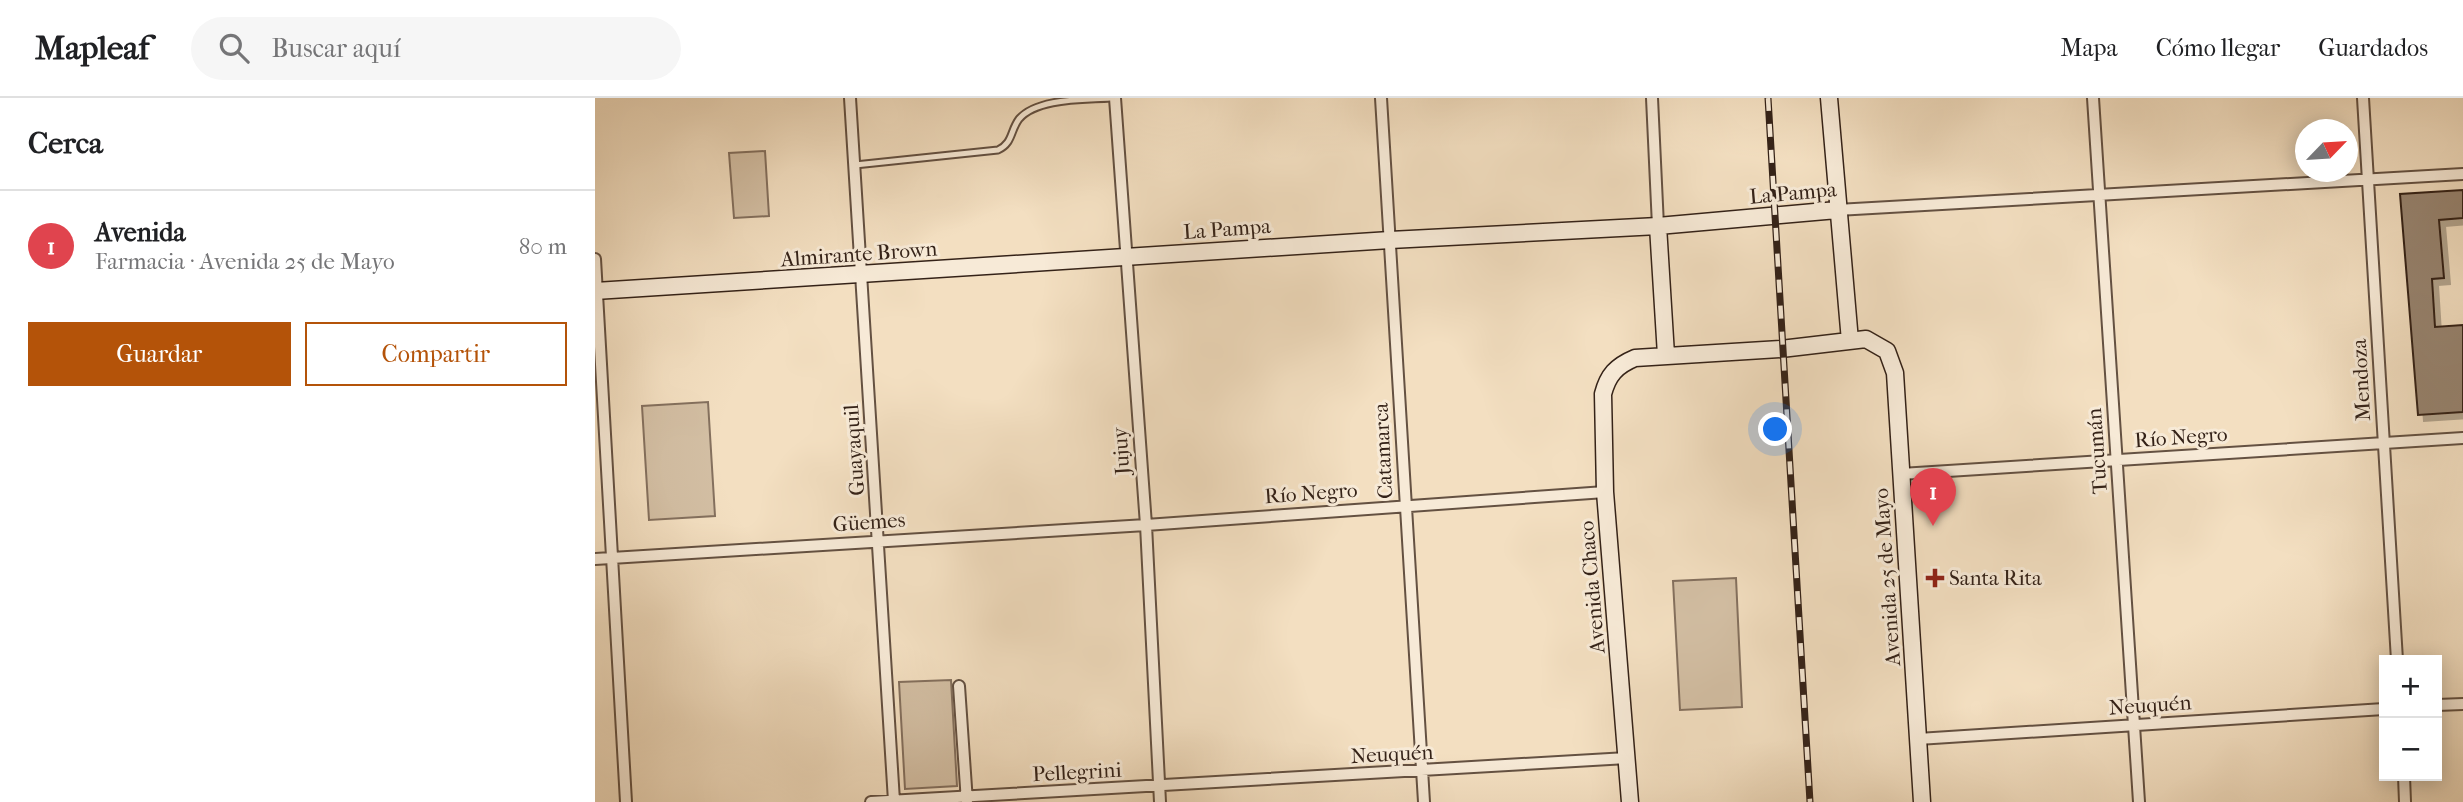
<!DOCTYPE html>
<html lang="es">
<meta charset="utf-8">
<style>
:root{--surface:#fff;--page:#f6f6f6;--text:#202124;--muted:#757577;--line:#e0e0e0;--accent:#b45309}
body{margin:0;font-family:"IM FELL French Canon",serif;background:var(--page);color:var(--text)}
.controls{position:absolute;right:21px;bottom:21px;display:grid;overflow:hidden;border-radius:0px;box-shadow:0 4px 18px #0003}
.controls button{width:63px;height:63px;display:grid;place-items:center;padding:0;border:0;border-bottom:2px solid var(--line);background:var(--surface);color:var(--text);font:35px sans-serif}
.compass{position:absolute;left:1700px;top:21px;width:63px;height:63px;border-radius:50%;background:var(--surface);box-shadow:0 4px 18px #0003;rotate:65deg}
.you{position:absolute;left:1181px;top:332px;width:24px;height:24px;margin:-18px;border:5px solid #fff;border-radius:50%;background:#1a73e8;box-shadow:0 0 0 10px #1a73e833}
.badge{display:grid;place-items:center;width:46px;height:46px;border-radius:50%;background:var(--accent);color:#fff;font-size:23px;font-weight:700}
.pin{position:absolute;translate:-50% -58px;filter:drop-shadow(0 2px 4px #0008)}
.pin::after{content:'';position:absolute;top:37px;width:24px;height:21px;background:inherit;clip-path:polygon(0 0,100% 0,50% 100%)}
.list{margin:0;padding:0;list-style:none}
h2{display:flex;justify-content:space-between;align-items:center;height:91px;margin:0;padding:0 28px;font-size:30px}
h2 small{font-size:23px;font-weight:400;color:var(--muted)}
.list li{display:grid;grid-template-columns:46px 1fr auto;gap:21px;align-items:center;box-sizing:border-box;height:112px;padding:0 28px;border-top:2px solid var(--line)}
.list b{display:block;font-size:26px;white-space:nowrap}
.list p{margin:0;font-size:23px;white-space:nowrap;color:var(--muted)}
.list em{font-size:23px;font-style:normal;color:var(--muted)}
.actions{display:flex;gap:14px;padding:21px 28px}
.actions a{flex:1;padding:16px 0;border:2px solid var(--accent);border-radius:0px;text-align:center;font-size:24px;color:var(--accent)}
.actions .main{background:var(--accent);color:#fff}
.icon{flex:none;width:38px;height:38px;fill:none;stroke:currentColor;stroke-width:2;stroke-linecap:round;stroke-linejoin:round}
.map{position:relative;flex:none;width:1868px;height:704px;overflow:hidden}
header{display:flex;align-items:center;gap:42px;box-sizing:border-box;height:98px;padding:0 35px;background:var(--surface);border-bottom:2px solid var(--line)}
header strong{font-size:33px}
nav{display:flex;gap:38px;margin-inline-start:auto;font-size:24px}
.search{width:490px;height:63px;background:var(--page);display:flex;align-items:center;gap:18px;box-sizing:border-box;padding:0 24px;border-radius:38px;color:var(--muted);font-size:26px}
main{display:flex}
aside{flex:1;background:var(--surface)}
.map>svg:first-child{display:block}
</style>
<header>
<strong>Mapleaf</strong>
<div class="search"><svg class="icon" aria-label="search" viewBox="0 0 24 24"><circle cx="10" cy="10" r="6"/><path d="M15 15l6 6"/></svg>Buscar aquí</div>
<nav><a>Mapa</a><a>Cómo llegar</a><a>Guardados</a></nav>
</header>
<main>
<aside>
<h2>Cerca<small></small></h2>
<ul class="list">
<li><span class="badge" style="background:#e0444e">1</span><div><b>Avenida</b><p>Farmacia · Avenida 25 de Mayo</p></div><em>80 m</em></li>
</ul>
<div class="actions"><a class="main">Guardar</a><a>Compartir</a></div>
</aside>
<div class="map">
<svg width="1868" height="704" viewBox="0 0 1868 704">
<defs>
<filter id="shadow"><feDropShadow dx="6" dy="6" stdDeviation="0" flood-color="#0004"/></filter>
</defs>
<rect width="100%" height="100%" fill="#f3dfc1"/>
<filter id="stains"><feTurbulence type="fractalNoise" baseFrequency=".00286" numOctaves="4"/><feColorMatrix values="0 0 0 0 .2 0 0 0 0 .09 0 0 0 0 .02 0 0 0 .5 -.17"/></filter>
<radialGradient id="worn" r=".72"><stop offset=".6" stop-color="#630" stop-opacity="0"/><stop offset="1" stop-color="#630" stop-opacity=".3"/></radialGradient>
<path fill="#d3bfa4" stroke="#84705e" stroke-width="2" d="M 170,53 L 174,118 L 139,120 L 134,55 Z
M 113,304 L 120,418 L 54,422 L 47,308 Z
M 1141,480 L 1147,609 L 1085,612 L 1078,483 Z
M 356,582 L 362,688 L 310,691 L 304,584 Z"/>
<path fill="#978470" stroke="#342218" stroke-width="2" filter="url(#shadow)" d="M 1868,92 L 1868,120 L 1844,122 L 1849,180 L 1837,181 L 1840,229 L 1868,227 L 1868,314 L 1823,317 L 1805,96 Z"/>
<g fill="none" stroke-linecap="round" stroke-linejoin="round">
<defs>
<path id="lane" d="M 260,67 L 403,52 C 418,45 415,33 424,21 C 442,0 489,2 515,0"/>
<path id="street" d="M 255,0 L 299,703
M 520,0 L 551,427 L 565,704
M 786,0 L 829,704
M 1057,0 L 1063,128
M 1498,0 L 1544,704
M 1768,0 L 1802,562
M 1242,112 L 1868,76
M 0,161 L 31,704
M 1306,376 L 1868,340
M 0,461 L 551,427 L 1010,394
M 364,588 L 372,704
M 1842,607 L 1868,606
M 1323,641 L 1789,611
M 1809,678 L 1810,704
M 276,704 L 1032,660"/>
<path id="secondary" d="M 1234,0 L 1255,243
M 1063,128 L 1071,257
M 0,193 L 795,142 L 1063,128 L 1242,112
M 1035,704 L 1010,394 L 1008,296 C 1013,277 1021,268 1040,260 L 1186,251 L 1271,241 L 1292,253 L 1300,275 L 1327,704"/>
</defs>
<use href="#lane" stroke="#645142" stroke-width="9"/>
<use href="#street" stroke="#645142" stroke-width="14"/>
<use href="#secondary" stroke="#342218" stroke-width="19"/>
<use href="#lane" stroke="#f7ead7" stroke-width="5"/>
<use href="#street" stroke="#f7ead7" stroke-width="10"/>
<use href="#secondary" stroke="#f7ead7" stroke-width="16"/>
<defs>
<path id="rail" d="M 1173,0 L 1215,704"/>
</defs>
<use href="#rail" stroke="#342218" stroke-width="7"/>
<use href="#rail" stroke="#f7ead7" stroke-width="4.5" stroke-dasharray="13" stroke-linecap="butt"/>
</g>
<path fill="#8f2418" stroke="#f7ead7" stroke-width="2.5" d="M1336.5 469.5h7v7h7v7h-7v7h-7v-7h-7v-7h7z"/>
<g text-anchor="middle" stroke-width="6" stroke-linejoin="round" paint-order="stroke">
<g font-size="21" fill="#342218" stroke="#f7ead7">
<text transform="translate(1198 95) rotate(-5)" y="7">La Pampa</text>
<text transform="translate(632 131) rotate(-4)" y="7">La Pampa</text>
<text transform="translate(264 156) rotate(-4)" y="7">Almirante Brown</text>
<text transform="translate(1766 282) rotate(-93)" y="7">Mendoza</text>
<text transform="translate(1586 339) rotate(-4)" y="7">Río Negro</text>
<text transform="translate(259 352) rotate(-94)" y="7">Guayaquil</text>
<text transform="translate(526 353) rotate(-94)" y="7">Jujuy</text>
<text transform="translate(788 353) rotate(-93)" y="7">Catamarca</text>
<text transform="translate(1502 353) rotate(-94)" y="7">Tucumán</text>
<text transform="translate(716 395) rotate(-4)" y="7">Río Negro</text>
<text transform="translate(274 424) rotate(-4)" y="7">Güemes</text>
<text transform="translate(1292 479) rotate(-94)" y="7">Avenida 25 de Mayo</text>
<text transform="translate(997 489) rotate(-95)" y="7">Avenida Chaco</text>
<text transform="translate(1555 607) rotate(-4)" y="7">Neuquén</text>
<text transform="translate(797 656) rotate(-3)" y="7">Neuquén</text>
<text transform="translate(482 674) rotate(-3)" y="7">Pellegrini</text>
</g>
<g font-size="21" fill="#342218" stroke="#f7ead7" text-anchor="start">
<text x="1354" y="487">Santa Rita</text>
</g>
</g>
<rect width="100%" height="100%" filter="url(#stains)"/>
<rect width="100%" height="100%" fill="url(#worn)"/>
</svg>
<div class="controls">
<button>+</button>
<button>−</button>
</div>
<svg class="compass" viewBox="-18 -18 36 36"><path d="M0-13l5 13h-10z" fill="#e53935"/><path d="M0 13l5-13h-10z" fill="#757577"/></svg>
<div class="you"></div>
<div class="pin badge" style="left:1338px;top:428px;background:#e0444e">1</div>
</div>
</main>
